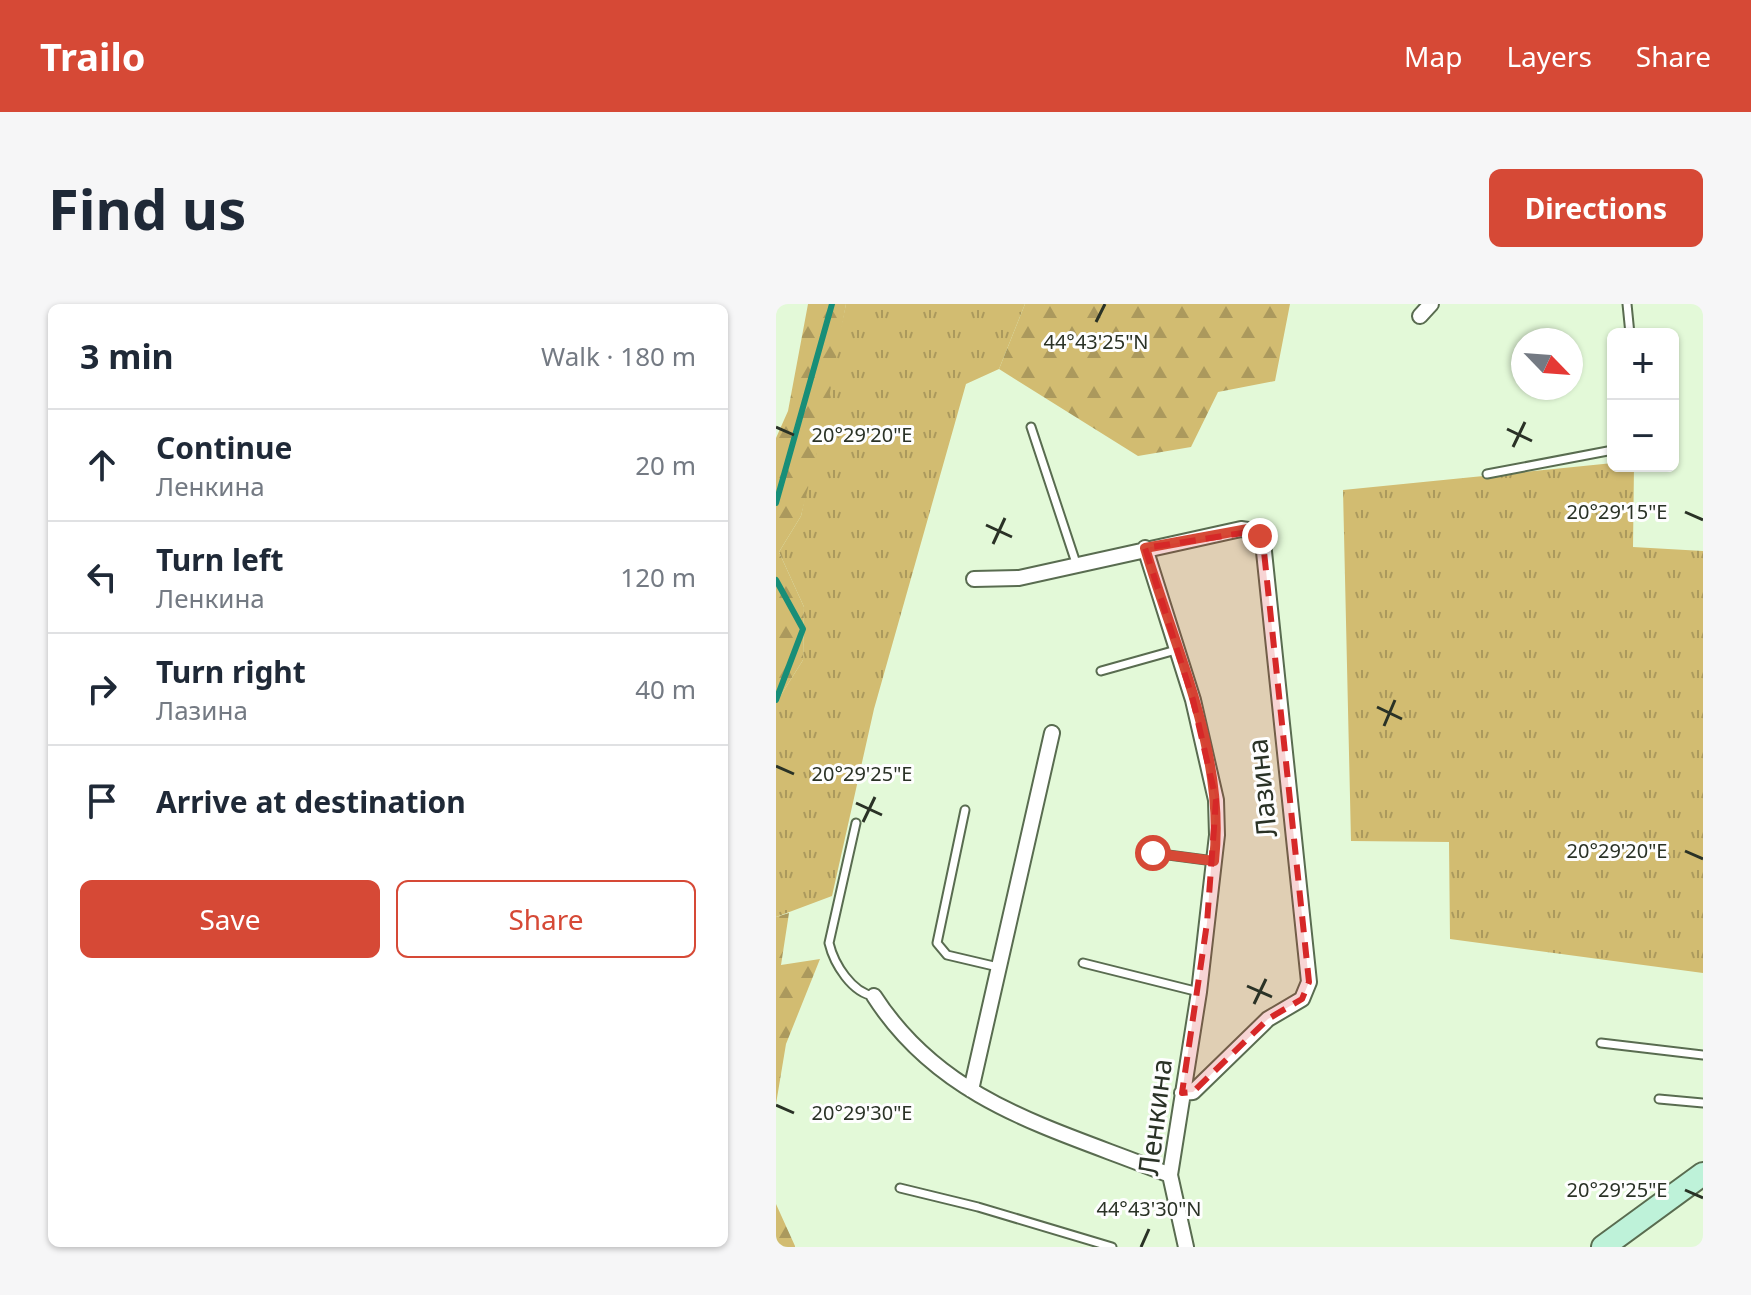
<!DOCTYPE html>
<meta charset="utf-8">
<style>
:root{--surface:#fff;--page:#f6f6f7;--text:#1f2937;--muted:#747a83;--line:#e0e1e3;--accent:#d64936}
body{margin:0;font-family:"Noto Sans",sans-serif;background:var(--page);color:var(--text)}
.controls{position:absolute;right:24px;top:24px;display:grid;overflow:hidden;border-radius:12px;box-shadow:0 2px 6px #0004}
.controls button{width:72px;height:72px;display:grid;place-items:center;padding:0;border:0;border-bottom:2px solid var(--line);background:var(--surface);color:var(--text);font:40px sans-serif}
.compass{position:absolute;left:735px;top:24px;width:72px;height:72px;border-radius:50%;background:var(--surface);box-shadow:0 2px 6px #0004;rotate:115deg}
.stop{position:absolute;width:24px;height:24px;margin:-18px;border:6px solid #d64936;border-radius:50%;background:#fff}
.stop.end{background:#d64936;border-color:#fff;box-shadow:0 2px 8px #0008}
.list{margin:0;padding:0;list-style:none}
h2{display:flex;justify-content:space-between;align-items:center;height:104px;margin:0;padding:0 32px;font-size:34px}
h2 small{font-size:26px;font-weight:400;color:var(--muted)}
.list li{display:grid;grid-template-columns:52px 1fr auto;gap:24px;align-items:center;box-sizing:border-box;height:112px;padding:0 32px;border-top:2px solid var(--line)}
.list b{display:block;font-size:30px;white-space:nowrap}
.list p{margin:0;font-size:26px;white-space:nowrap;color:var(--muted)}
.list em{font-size:26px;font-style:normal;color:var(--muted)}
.actions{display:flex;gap:16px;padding:24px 32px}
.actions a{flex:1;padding:18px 0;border:2px solid var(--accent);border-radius:12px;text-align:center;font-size:28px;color:var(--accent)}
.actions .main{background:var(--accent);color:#fff}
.icon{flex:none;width:44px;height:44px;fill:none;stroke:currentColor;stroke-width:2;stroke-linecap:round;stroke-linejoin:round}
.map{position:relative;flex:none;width:927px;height:943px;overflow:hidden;border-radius:12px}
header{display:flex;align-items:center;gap:48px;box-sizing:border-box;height:112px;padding:0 40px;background:var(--accent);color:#fff}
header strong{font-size:38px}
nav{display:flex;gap:44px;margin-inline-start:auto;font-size:28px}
.intro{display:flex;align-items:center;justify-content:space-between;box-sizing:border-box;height:192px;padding:0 48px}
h1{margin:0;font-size:56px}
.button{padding:20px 36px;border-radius:12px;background:var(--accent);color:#fff;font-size:28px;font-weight:700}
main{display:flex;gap:48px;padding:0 48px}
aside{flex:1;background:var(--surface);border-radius:12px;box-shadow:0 2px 6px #0004}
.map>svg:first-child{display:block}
</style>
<header>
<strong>Trailo</strong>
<nav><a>Map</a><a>Layers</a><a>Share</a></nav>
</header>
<div class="intro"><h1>Find us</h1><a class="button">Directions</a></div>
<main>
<aside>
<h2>3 min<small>Walk · 180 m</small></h2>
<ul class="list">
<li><svg class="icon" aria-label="ahead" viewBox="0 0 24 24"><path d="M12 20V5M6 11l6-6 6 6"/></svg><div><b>Continue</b><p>Ленкина</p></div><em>20 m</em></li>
<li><svg class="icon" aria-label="left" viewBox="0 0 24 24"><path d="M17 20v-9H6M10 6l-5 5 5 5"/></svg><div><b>Turn left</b><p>Ленкина</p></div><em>120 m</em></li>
<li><svg class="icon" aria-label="right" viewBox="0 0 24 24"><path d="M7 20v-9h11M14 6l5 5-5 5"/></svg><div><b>Turn right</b><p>Лазина</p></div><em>40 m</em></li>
<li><svg class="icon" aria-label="arrive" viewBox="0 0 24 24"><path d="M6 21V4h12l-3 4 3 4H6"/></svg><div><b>Arrive at destination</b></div></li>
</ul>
<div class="actions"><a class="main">Save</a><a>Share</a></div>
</aside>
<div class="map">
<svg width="927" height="943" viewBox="0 0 927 943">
<defs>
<pattern id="grass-tufts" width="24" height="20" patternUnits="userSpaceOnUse" patternTransform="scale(2)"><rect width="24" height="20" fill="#d2bc71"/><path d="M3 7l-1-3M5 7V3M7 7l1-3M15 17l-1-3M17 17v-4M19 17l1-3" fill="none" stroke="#ab995d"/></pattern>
<pattern id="forest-firs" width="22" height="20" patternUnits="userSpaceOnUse" patternTransform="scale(2)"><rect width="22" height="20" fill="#d2bc71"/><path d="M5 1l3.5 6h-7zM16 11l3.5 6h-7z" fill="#ab995d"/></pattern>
</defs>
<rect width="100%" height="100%" fill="#e3f9d8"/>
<path fill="url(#grass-tufts)" d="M 70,0 L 249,0 L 223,65 L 190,80 L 98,405 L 56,592 L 0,613 L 0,399 L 27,356 L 28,303 L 3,248 L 25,212 Z
M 837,159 L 837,162 L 858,162 L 857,243 L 927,247 L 927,669 L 674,635 L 673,538 L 575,537 L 567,186 Z"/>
<path fill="url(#forest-firs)" d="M 32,0 L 70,0 L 48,121 L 25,212 L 3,248 L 28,303 L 27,356 L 0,399 L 0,134 L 12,107 Z
M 249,0 L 514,0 L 499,77 L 442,88 L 415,143 L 362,152 L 223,65 Z
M 13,609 L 5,661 L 44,655 L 10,740 L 0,800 L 0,613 Z
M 0,900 L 19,942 L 19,943 L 0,943 Z"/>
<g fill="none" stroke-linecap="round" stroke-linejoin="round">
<path stroke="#188e78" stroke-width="6" d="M 0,199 L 56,0
M 0,276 L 27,325 L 0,396"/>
<defs>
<path id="service" d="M 851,0 L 854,30
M 255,123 L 300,259
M 711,170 L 837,146
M 325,367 L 400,346
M 189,506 L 161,639 L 171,651 L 222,663
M 80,519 L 53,639 C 58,660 76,689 98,692
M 377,549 L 438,557
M 307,659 L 423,688
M 825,739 L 927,751
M 883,795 L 927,799
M 124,884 L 202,903 L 336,943"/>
<path id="minor" d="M 644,12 L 655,0
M 369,244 L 417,396 L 440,496 L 441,531 L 423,688 L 394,871 L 410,943
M 198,275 L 243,274 L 465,225 L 479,227 L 487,238 L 533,678 L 526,695 L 492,715 L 417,788 L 406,789
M 98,692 C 168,801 281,825 394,871
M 195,786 L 276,429"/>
<path id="secondary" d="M 827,943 L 927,870"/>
</defs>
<use href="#service" stroke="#596c50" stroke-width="11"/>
<use href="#minor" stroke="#596c50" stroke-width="18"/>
<use href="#secondary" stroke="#596c50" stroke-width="26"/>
<use href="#service" stroke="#fff" stroke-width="7"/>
<use href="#minor" stroke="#fff" stroke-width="14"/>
<use href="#secondary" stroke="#bef2d9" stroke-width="22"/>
</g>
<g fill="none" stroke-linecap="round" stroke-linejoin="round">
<path stroke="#d64936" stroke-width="10" d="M 377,549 L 438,557 C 450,450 399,345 369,244 L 472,225 L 484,232"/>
</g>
<path fill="#d62828" fill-opacity="0.2" stroke="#d62828" stroke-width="6" stroke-dasharray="16 10" stroke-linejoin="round" d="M 479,227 L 487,238 L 533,678 L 526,695 L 492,715 L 417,788 L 406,789 L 431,619 L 440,496 L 417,396 L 369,244 Z"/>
<path fill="none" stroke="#2a3226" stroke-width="3" d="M 320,18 L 329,0M 0,123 L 18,131M 731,125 L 756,137M 737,143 L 749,118M 909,208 L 927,216M 210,221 L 236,233M 217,240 L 229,214M 601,403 L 626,415M 608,422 L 619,396M 0,462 L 18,470M 80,499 L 106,511M 87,518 L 99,493M 909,547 L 927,555M 471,682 L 496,693M 478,700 L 490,675M 0,801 L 18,809M 909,886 L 927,894M 365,943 L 373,925"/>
<g text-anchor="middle" stroke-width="6" stroke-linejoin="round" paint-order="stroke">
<g font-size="28" fill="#2a3226" stroke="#fefefe">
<text transform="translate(486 484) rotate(-96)" y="10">Лазина</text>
<text transform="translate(379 813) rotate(-83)" y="10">Ленкина</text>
</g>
</g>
<g font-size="20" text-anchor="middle" fill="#2a3226" stroke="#fefefe" stroke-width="6" stroke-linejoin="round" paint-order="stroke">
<text x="320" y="45">44°43'25"N</text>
<text x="86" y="138">20°29'20"E</text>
<text x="841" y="215">20°29'15"E</text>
<text x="86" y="477">20°29'25"E</text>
<text x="841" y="554">20°29'20"E</text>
<text x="86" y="816">20°29'30"E</text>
<text x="841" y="893">20°29'25"E</text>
<text x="373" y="912">44°43'30"N</text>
</g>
</svg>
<div class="controls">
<button>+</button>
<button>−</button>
</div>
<svg class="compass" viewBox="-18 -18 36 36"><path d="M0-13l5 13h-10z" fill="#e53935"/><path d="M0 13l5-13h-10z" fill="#747a83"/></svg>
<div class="stop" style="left:377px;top:549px"></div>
<div class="stop end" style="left:484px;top:232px"></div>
</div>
</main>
